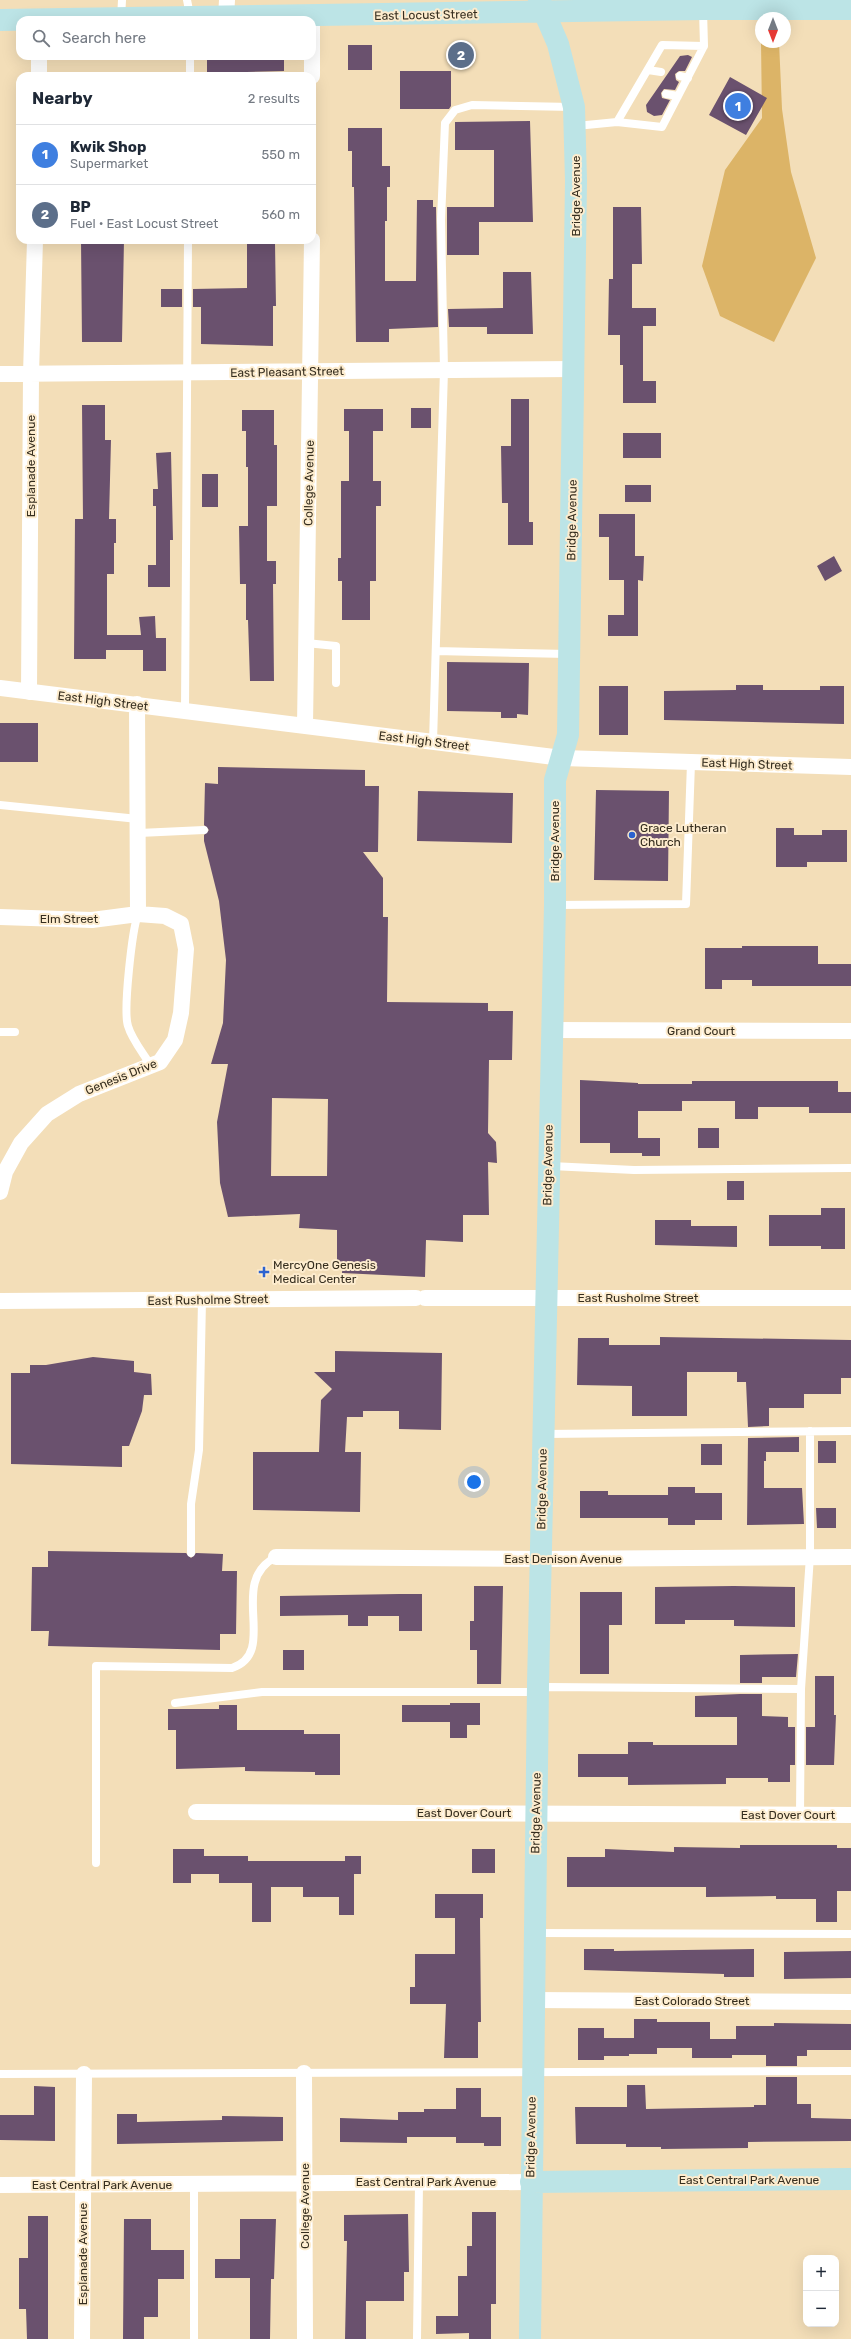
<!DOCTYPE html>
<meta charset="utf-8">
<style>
:root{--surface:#fff;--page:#f6f6f7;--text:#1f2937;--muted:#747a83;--line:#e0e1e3;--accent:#2563eb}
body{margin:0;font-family:Rubik,sans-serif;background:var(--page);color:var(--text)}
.controls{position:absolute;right:12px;bottom:12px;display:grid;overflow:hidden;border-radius:8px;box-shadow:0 4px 16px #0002}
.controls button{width:36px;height:36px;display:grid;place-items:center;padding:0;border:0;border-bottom:1px solid var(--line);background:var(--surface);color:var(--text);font:20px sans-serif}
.compass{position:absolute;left:755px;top:12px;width:36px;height:36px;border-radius:50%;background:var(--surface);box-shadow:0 4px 16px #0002;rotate:180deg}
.you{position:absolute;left:474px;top:1482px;width:14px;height:14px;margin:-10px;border:3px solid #fff;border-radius:50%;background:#1a73e8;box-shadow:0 0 0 6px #1a73e833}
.badge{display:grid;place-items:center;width:26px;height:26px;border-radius:50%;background:var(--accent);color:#fff;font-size:13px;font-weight:700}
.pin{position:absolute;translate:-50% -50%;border:2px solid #fff;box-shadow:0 1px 4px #0006}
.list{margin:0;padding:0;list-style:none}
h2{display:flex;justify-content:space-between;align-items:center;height:52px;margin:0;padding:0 16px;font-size:17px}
h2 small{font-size:13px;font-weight:400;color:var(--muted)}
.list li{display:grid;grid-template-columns:26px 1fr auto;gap:12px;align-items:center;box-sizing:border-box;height:60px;padding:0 16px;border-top:1px solid var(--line)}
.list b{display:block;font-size:15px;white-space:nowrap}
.list p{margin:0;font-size:13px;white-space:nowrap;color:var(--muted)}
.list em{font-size:13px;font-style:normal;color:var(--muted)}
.icon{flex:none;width:22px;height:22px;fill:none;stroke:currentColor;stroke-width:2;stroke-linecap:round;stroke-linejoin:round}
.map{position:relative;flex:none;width:851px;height:2339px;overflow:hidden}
.search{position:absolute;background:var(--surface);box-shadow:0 4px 16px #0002;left:16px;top:16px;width:300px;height:44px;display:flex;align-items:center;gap:10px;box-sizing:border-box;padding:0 14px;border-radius:12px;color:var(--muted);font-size:15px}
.panel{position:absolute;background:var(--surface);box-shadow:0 4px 16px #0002;left:16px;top:72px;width:300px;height:172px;border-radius:12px}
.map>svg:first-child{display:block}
</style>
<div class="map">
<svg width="851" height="2339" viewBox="0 0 851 2339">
<rect width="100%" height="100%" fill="#f3deb8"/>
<path fill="#dcb467" d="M 761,42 L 779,42 L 782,109 L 791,172 L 816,258 L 774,342 L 720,316 L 702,266 L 725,170 L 762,118 Z"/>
<path fill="#6a516e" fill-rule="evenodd" d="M 348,45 L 372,45 L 372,70 L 348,70 Z
M 688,55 L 692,57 L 685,71 L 679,71 L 675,74 L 676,80 L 679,82 L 675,90 L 664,89 L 661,93 L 662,98 L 670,100 L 662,115 L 654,116 L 647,112 L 646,105 L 680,56 Z
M 207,56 L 284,56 L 284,71 L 207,73 Z
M 400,71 L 451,71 L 451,106 L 449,109 L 400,109 Z
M 730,77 L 767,98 L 746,135 L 709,115 Z
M 530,121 L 533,222 L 479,222 L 479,255 L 447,255 L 447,207 L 494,207 L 494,150 L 455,150 L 455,122 Z
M 348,128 L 382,128 L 382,166 L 390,166 L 390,187 L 387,187 L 387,221 L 385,221 L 385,281 L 416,281 L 417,200 L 433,200 L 433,207 L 436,207 L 438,327 L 389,329 L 389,342 L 356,342 L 354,187 L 352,187 L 352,151 L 348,151 Z
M 613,207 L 641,207 L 642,264 L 632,264 L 632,308 L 656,308 L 656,326 L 643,326 L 643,381 L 656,381 L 656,403 L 623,403 L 623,365 L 620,365 L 620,335 L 608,335 L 609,279 L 613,279 Z
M 81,240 L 124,240 L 122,342 L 82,342 Z
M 247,243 L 275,243 L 276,306 L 273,306 L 273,346 L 201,344 L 201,307 L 193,307 L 193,289 L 247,288 Z
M 503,272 L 531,272 L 533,334 L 487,334 L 487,327 L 449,327 L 448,309 L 503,308 Z
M 161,289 L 182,289 L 182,307 L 161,307 Z
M 511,399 L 529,399 L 529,522 L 533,522 L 533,545 L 508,545 L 508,503 L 502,503 L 501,446 L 511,446 Z
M 82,405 L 105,405 L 105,440 L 111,440 L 109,519 L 116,519 L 116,543 L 114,543 L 114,574 L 107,574 L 107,635 L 141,635 L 139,617 L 155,616 L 156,638 L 166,638 L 166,671 L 143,671 L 143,650 L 106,650 L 106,659 L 74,659 L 75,519 L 83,519 Z
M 411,408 L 431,408 L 431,428 L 411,428 Z
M 344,409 L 383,409 L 383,431 L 373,431 L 373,481 L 381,481 L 381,506 L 376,506 L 376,581 L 370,581 L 370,620 L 342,620 L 342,581 L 338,581 L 338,558 L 341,558 L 341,481 L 349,481 L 349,431 L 344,431 Z
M 242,410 L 274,410 L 274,445 L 277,445 L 277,506 L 267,506 L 267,561 L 276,561 L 276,584 L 273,584 L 274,681 L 250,681 L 248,620 L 246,620 L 246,584 L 240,584 L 239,526 L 248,526 L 248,467 L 246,467 L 246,431 L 242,431 Z
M 623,433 L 661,433 L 661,458 L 623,458 Z
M 171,452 L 173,540 L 170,540 L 170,587 L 148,587 L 148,565 L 156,565 L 156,506 L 153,506 L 153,489 L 158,489 L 156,453 Z
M 202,474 L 218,474 L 218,507 L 202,507 Z
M 625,485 L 651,485 L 651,502 L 625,502 Z
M 599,514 L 635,514 L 635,556 L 644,556 L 643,581 L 638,580 L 638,636 L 608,636 L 608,615 L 624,615 L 624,580 L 609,580 L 609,537 L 599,537 Z
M 834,556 L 842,571 L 825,581 L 817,566 Z
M 447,662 L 529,663 L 528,715 L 517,714 L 517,718 L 501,718 L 501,712 L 447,711 Z
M 736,685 L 763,685 L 763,690 L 820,690 L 820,686 L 844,686 L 844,724 L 664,720 L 664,691 L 736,690 Z
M 599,686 L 628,686 L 628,735 L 599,735 Z
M 0,723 L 38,723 L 38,762 L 0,762 Z
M 218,767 L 365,770 L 365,786 L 379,786 L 378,852 L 363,852 L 383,878 L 383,917 L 388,917 L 387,1002 L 488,1003 L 488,1011 L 513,1011 L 512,1060 L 489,1060 L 488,1133 L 496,1142 L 497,1163 L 488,1162 L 489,1215 L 463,1215 L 463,1242 L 426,1240 L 425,1277 L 342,1273 L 343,1262 L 337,1262 L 337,1230 L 299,1228 L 300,1214 L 228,1217 L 220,1183 L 217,1122 L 228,1064 L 211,1064 L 223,1023 L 226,960 L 219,901 L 204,841 L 204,835 L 209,830 L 204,825 L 205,783 L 218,784 ZM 272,1098 L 328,1099 L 327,1176 L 271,1176 Z
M 596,790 L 669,791 L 668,881 L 594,880 Z
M 418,791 L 513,793 L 512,843 L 417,841 Z
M 776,828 L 794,828 L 794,835 L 822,835 L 822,830 L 847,830 L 847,862 L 807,862 L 807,867 L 776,867 Z
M 742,946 L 818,946 L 818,964 L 851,964 L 851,986 L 752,986 L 752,980 L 722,980 L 722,989 L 705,989 L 705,948 L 742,948 Z
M 580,1080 L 638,1083 L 638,1084 L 692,1084 L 692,1081 L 838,1081 L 838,1092 L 851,1092 L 851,1113 L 809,1113 L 809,1107 L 758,1107 L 758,1119 L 735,1119 L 735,1101 L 682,1101 L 682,1111 L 638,1111 L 638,1138 L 660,1138 L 660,1156 L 642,1156 L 642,1153 L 610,1153 L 610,1143 L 580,1143 Z
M 698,1128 L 719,1128 L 719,1148 L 698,1148 Z
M 727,1181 L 744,1181 L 744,1200 L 727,1200 Z
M 821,1208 L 845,1208 L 845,1249 L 821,1249 L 821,1246 L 769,1246 L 769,1215 L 821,1215 Z
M 655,1220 L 691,1220 L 691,1226 L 737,1226 L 737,1247 L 655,1245 Z
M 660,1337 L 851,1340 L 851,1378 L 841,1378 L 841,1394 L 804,1394 L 804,1408 L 769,1408 L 769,1426 L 748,1427 L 746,1382 L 737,1382 L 737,1372 L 687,1372 L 687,1416 L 632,1416 L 632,1386 L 577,1385 L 578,1338 L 609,1338 L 609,1345 L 660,1345 Z
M 335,1351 L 442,1353 L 441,1430 L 399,1429 L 399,1411 L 363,1411 L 363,1417 L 347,1417 L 345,1452 L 361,1452 L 360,1512 L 253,1510 L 253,1452 L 319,1452 L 321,1400 L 332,1389 L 314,1372 L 335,1372 Z
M 93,1357 L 134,1361 L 134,1372 L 151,1374 L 152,1395 L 144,1395 L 142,1411 L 129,1446 L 122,1446 L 122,1467 L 11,1464 L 11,1373 L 30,1373 L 30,1365 L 46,1365 Z
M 799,1437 L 799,1452 L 766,1452 L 766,1461 L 764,1461 L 764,1488 L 802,1488 L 804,1524 L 747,1525 L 748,1438 Z
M 818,1441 L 836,1441 L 836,1463 L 818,1463 Z
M 701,1444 L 722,1444 L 722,1465 L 701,1465 Z
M 668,1487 L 695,1487 L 695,1493 L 722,1493 L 722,1520 L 695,1520 L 695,1525 L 668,1525 L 668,1518 L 580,1518 L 580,1491 L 608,1491 L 608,1495 L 668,1495 Z
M 816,1508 L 836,1508 L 836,1528 L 817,1528 Z
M 48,1551 L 186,1553 L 191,1558 L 196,1553 L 223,1554 L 222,1571 L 237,1571 L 236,1634 L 220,1634 L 220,1650 L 48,1646 L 49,1631 L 31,1631 L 32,1567 L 48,1567 Z
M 474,1586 L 503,1586 L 501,1684 L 477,1684 L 477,1650 L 470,1650 L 470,1621 L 474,1621 Z
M 734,1586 L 795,1587 L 795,1627 L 734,1626 L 734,1620 L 685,1620 L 685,1624 L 655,1624 L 655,1587 Z
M 580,1592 L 622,1592 L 622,1625 L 609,1625 L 609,1674 L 580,1674 Z
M 399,1594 L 422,1594 L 422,1631 L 399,1631 L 399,1616 L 368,1616 L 368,1626 L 348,1626 L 348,1615 L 280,1616 L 280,1596 Z
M 283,1650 L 304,1650 L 304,1670 L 283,1670 Z
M 798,1654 L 796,1677 L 762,1677 L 762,1683 L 740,1683 L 740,1655 Z
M 815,1676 L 834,1676 L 834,1715 L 836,1715 L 834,1765 L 806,1765 L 806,1727 L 815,1727 Z
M 740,1694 L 762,1694 L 762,1716 L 788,1717 L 788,1727 L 795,1727 L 795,1765 L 790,1765 L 790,1782 L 768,1782 L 768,1778 L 726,1778 L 726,1784 L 628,1785 L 628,1777 L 578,1777 L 578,1754 L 628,1754 L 628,1742 L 653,1742 L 653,1745 L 737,1745 L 737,1717 L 695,1717 L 695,1696 Z
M 450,1703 L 480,1703 L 480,1725 L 467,1725 L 467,1738 L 450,1738 L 450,1722 L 402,1722 L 402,1705 L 450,1705 Z
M 219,1705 L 237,1705 L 237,1730 L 304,1730 L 304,1734 L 340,1734 L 340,1775 L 315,1775 L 315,1772 L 245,1771 L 245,1767 L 176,1769 L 176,1730 L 168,1730 L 168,1709 L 219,1709 Z
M 740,1845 L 837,1845 L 837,1848 L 851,1848 L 851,1891 L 837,1891 L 837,1922 L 816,1922 L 816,1899 L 776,1899 L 776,1896 L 706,1897 L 706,1887 L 567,1887 L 567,1857 L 605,1857 L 605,1849 L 674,1852 L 674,1847 L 740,1848 Z
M 173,1849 L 204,1849 L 204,1856 L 248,1856 L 248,1861 L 345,1861 L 345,1856 L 361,1856 L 361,1874 L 354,1874 L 354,1915 L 339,1915 L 339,1897 L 303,1897 L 303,1887 L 271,1887 L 271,1922 L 252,1922 L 252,1883 L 219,1883 L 219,1874 L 191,1874 L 191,1883 L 173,1883 Z
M 472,1849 L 495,1849 L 495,1873 L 472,1873 Z
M 435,1894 L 483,1894 L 483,1918 L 480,1918 L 481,2022 L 478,2022 L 478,2058 L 444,2058 L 446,2004 L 410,2004 L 410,1987 L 415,1987 L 415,1954 L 455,1954 L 455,1918 L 435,1918 Z
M 584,1949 L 614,1949 L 614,1951 L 754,1949 L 754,1977 L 724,1977 L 724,1974 L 584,1970 Z
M 851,1951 L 851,1978 L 784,1979 L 784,1952 Z
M 634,2019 L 657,2019 L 657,2022 L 710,2022 L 710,2039 L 736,2039 L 736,2026 L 774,2026 L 774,2023 L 851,2024 L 851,2050 L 807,2050 L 807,2056 L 797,2056 L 797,2066 L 766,2066 L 766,2055 L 732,2055 L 732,2058 L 692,2058 L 692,2048 L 657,2048 L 657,2054 L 629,2054 L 629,2056 L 604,2056 L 604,2060 L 578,2060 L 578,2028 L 604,2028 L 604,2038 L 634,2038 Z
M 766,2077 L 797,2077 L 797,2104 L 811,2104 L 811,2118 L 851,2119 L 851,2141 L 748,2142 L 748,2148 L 661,2149 L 661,2147 L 626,2147 L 626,2144 L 576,2144 L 575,2107 L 627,2107 L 627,2085 L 645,2085 L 646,2109 L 754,2107 L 754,2105 L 766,2105 Z
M 34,2086 L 55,2087 L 55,2141 L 0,2140 L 0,2115 L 34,2115 Z
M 456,2088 L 481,2088 L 481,2117 L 501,2117 L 501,2146 L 484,2146 L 484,2143 L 456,2143 L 456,2137 L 407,2137 L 407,2143 L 340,2142 L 340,2118 L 398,2120 L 398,2112 L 424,2112 L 424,2109 L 456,2109 Z
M 117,2114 L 137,2114 L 137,2122 L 222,2120 L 222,2116 L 283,2117 L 283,2141 L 117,2144 Z
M 472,2212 L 496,2212 L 496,2304 L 491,2304 L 491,2339 L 469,2339 L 469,2333 L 436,2334 L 436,2316 L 458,2316 L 458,2276 L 467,2276 L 467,2246 L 472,2246 Z
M 408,2214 L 409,2272 L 404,2272 L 404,2301 L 366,2301 L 366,2339 L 345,2339 L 347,2241 L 344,2241 L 344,2215 Z
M 28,2216 L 48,2216 L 48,2339 L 27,2339 L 26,2309 L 19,2309 L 19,2258 L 28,2258 Z
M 124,2219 L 151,2219 L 151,2250 L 184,2250 L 184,2279 L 158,2279 L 158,2317 L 144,2317 L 144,2339 L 123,2339 Z
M 240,2219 L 276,2219 L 274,2279 L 271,2279 L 270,2339 L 250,2339 L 250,2278 L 215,2278 L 215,2259 L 240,2259 Z"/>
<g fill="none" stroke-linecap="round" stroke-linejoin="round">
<path stroke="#fff" stroke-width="8" d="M 187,0 L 190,15
M 121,18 L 122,0
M 648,70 L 661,72
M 190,76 L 190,56
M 680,76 L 688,78
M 666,94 L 678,96
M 617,122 L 662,45 L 704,46
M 576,126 L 617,122 L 662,127 L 704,46 L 703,10
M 306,643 L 336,646 L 336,683
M 436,651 L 568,654
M 185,711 L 188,240
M 433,742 L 444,370 L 441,220 L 445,123 L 455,110 L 472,105 L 573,107
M 0,805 L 138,819
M 139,833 L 204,830
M 556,905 L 686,904 L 691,763
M 138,914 C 132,931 123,1011 128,1026 C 132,1040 144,1054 151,1066
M 0,1032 L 15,1032
M 551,1166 L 634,1170 L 851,1168
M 544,1434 L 851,1431
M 191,1553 L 191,1504 L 199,1450 L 202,1300
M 175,1703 L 262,1692 L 528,1692 L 549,1687 L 801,1689
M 800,1815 L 801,1689 L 810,1556 L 810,1431
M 96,1863 L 96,1666 L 232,1668 C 280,1652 226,1582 276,1557
M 536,1933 L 851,1934
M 0,2074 L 851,2071
M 194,2339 L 194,2184
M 417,2339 L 419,2183"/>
<path stroke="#fff" stroke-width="16" d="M 226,17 L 227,0
M 39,76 L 39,56
M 312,76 L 312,17
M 0,374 L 575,369
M 0,688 L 562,758 L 851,767
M 29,692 L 31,374 L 35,240
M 305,726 L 312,240
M 0,917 L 92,920 L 138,914
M 552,1030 L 851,1031
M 0,1192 L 5,1172 L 21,1143 L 47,1114 L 79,1094 L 160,1062 L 175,1040 L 181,1013 L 186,949 L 181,924 L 165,916 L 138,914 L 137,704
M 425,1298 L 851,1298
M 0,1301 L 416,1298
M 276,1557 L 541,1559 L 851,1557
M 196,1812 L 851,1815
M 533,2000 L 851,2002
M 304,2073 L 305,2339
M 0,2185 L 531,2182
M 82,2339 L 84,2074"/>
<path stroke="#bce4e6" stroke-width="22" d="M 0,20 L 703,9 L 851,9
M 531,2182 L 851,2179
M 530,2339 L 538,1685 L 555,905 L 555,780 L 568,735 L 576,181 L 574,107 L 558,44 L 539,0"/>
</g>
<g fill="#2b62d0" stroke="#fdecce" stroke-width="1.5">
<circle cx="632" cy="835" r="4"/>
<path d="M262 1266h4v4h4v4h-4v4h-4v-4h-4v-4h4z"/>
</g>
<g text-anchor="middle" stroke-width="4" stroke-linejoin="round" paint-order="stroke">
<g font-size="12" fill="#352d1e" stroke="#fdecce">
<text transform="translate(426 15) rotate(-1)" y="4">East Locust Street</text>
<text transform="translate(576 196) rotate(-90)" y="4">Bridge Avenue</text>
<text transform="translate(287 372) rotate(-1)" y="4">East Pleasant Street</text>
<text transform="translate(31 466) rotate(-90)" y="4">Esplanade Avenue</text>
<text transform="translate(309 483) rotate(-89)" y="4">College Avenue</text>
<text transform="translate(572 520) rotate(-89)" y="4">Bridge Avenue</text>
<text transform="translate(103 701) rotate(7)" y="4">East High Street</text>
<text transform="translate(424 741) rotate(7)" y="4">East High Street</text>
<text transform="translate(747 764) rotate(2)" y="4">East High Street</text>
<text transform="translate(555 841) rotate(-90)" y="4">Bridge Avenue</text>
<text x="69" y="923">Elm Street</text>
<text x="701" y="1035">Grand Court</text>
<text transform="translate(121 1077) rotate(-22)" y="4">Genesis Drive</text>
<text transform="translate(548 1165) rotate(-89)" y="4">Bridge Avenue</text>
<text x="638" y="1302">East Rusholme Street</text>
<text transform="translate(208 1300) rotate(-1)" y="4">East Rusholme Street</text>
<text transform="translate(542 1489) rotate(-89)" y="4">Bridge Avenue</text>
<text x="563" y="1563">East Denison Avenue</text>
<text x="464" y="1817">East Dover Court</text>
<text transform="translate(536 1813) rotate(-89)" y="4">Bridge Avenue</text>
<text x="788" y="1819">East Dover Court</text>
<text x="692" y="2005">East Colorado Street</text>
<text transform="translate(531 2137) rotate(-89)" y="4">Bridge Avenue</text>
<text x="749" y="2184">East Central Park Avenue</text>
<text x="426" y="2186">East Central Park Avenue</text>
<text x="102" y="2189">East Central Park Avenue</text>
<text transform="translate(305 2206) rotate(-90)" y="4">College Avenue</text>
<text transform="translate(83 2254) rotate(-90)" y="4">Esplanade Avenue</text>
</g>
<g font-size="12" fill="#352d1e" stroke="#fdecce" text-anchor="start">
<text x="640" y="832">Grace Lutheran<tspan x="640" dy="14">Church</tspan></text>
<text x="273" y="1269">MercyOne Genesis<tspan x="273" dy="14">Medical Center</tspan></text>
</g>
</g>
</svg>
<div class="controls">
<button>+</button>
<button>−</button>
</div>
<svg class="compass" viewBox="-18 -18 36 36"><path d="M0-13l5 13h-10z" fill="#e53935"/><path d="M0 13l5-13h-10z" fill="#747a83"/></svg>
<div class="you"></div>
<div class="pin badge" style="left:738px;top:106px;background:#3f7fe0">1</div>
<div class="pin badge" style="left:461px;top:55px;background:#5c6f8a">2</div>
<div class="search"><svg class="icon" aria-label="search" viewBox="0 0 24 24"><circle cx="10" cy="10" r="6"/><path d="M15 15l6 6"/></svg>Search here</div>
<section class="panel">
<h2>Nearby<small>2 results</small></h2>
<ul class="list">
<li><span class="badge" style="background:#3f7fe0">1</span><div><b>Kwik Shop</b><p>Supermarket</p></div><em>550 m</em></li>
<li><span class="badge" style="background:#5c6f8a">2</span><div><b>BP</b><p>Fuel · East Locust Street</p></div><em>560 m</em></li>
</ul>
</section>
</div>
